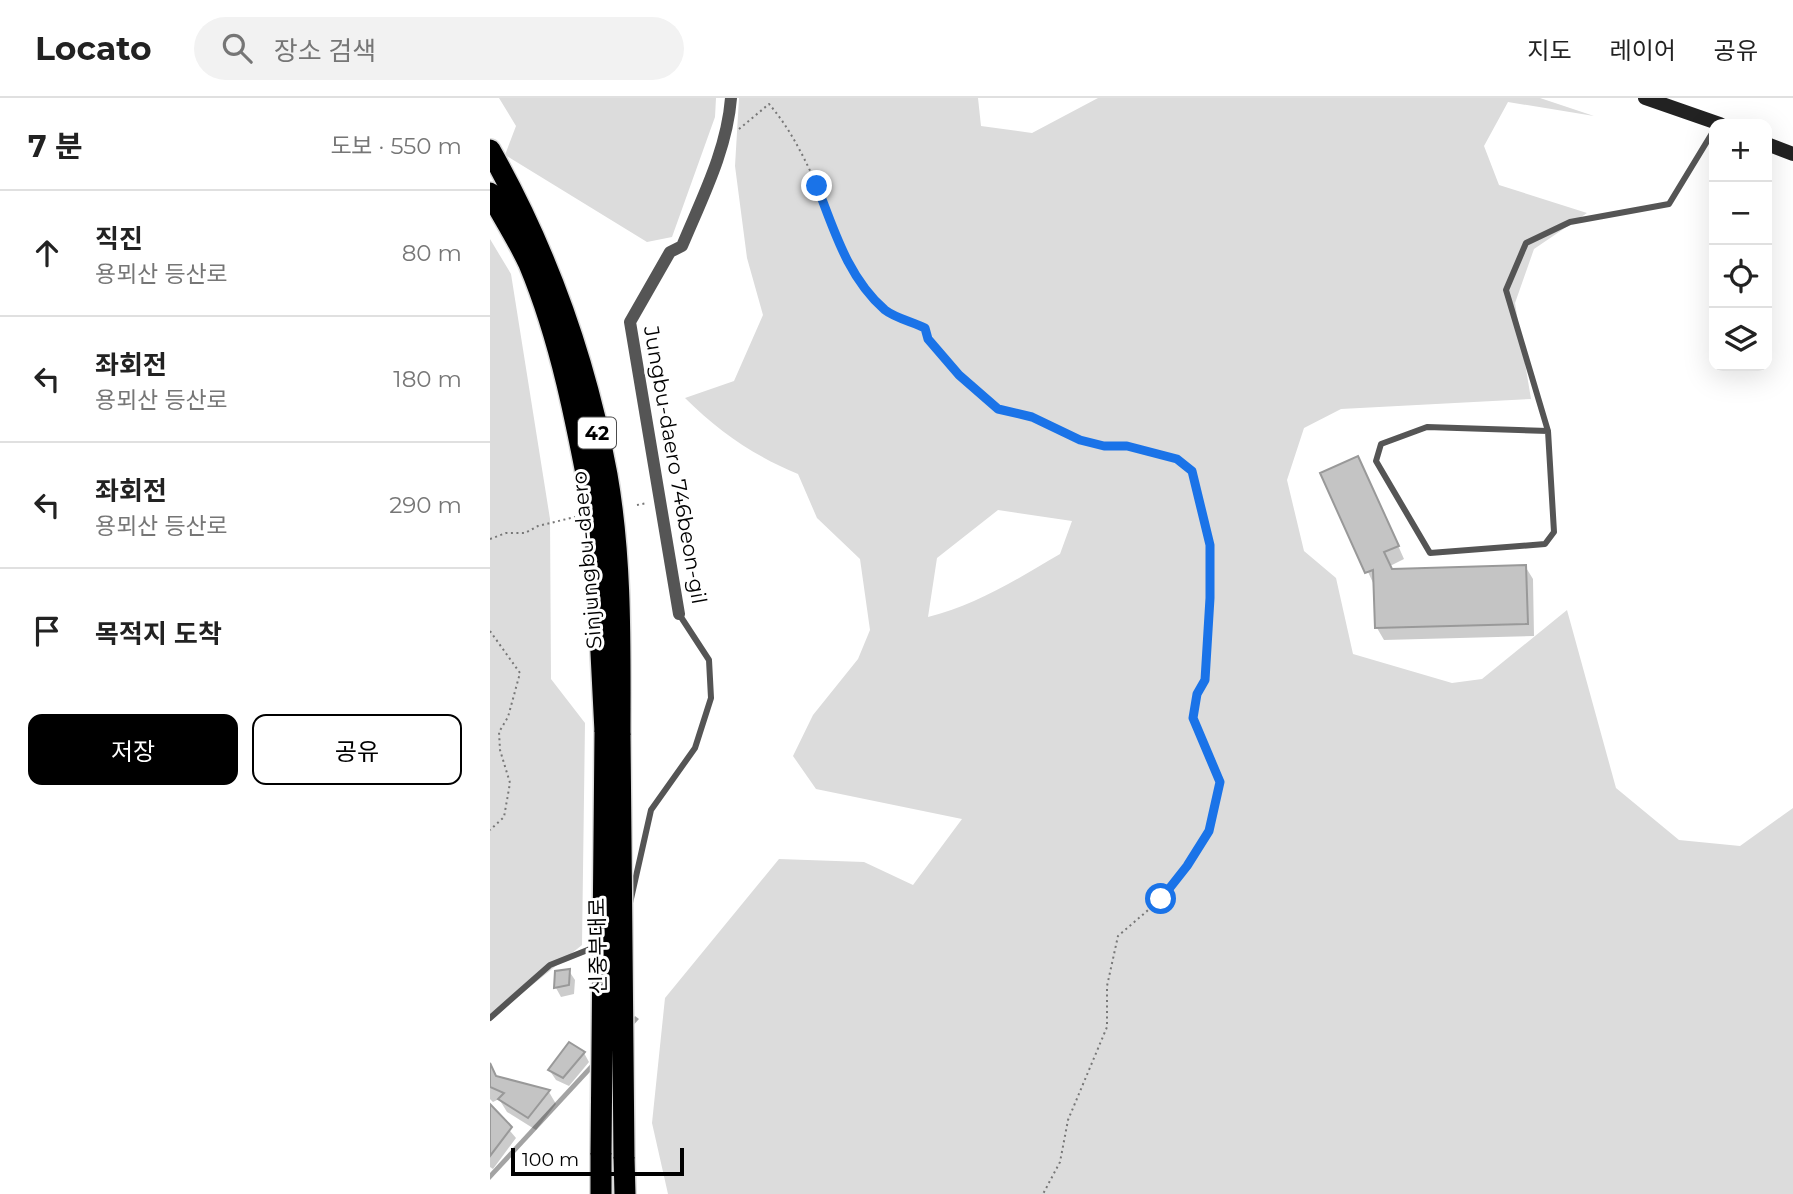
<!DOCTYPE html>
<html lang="ko">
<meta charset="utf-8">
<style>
:root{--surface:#fff;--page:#f2f2f2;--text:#222;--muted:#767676;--line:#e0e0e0;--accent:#000}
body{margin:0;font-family:Montserrat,"Noto Sans KR",sans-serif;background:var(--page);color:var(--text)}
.controls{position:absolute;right:21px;top:21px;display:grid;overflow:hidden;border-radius:14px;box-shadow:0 7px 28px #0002}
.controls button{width:63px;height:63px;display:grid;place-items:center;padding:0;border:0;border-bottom:2px solid var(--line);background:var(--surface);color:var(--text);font:35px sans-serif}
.scale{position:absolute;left:21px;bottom:18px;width:173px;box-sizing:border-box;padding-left:7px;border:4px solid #000;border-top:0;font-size:19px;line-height:24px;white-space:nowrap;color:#000;-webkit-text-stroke:5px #fff;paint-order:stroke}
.stop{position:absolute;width:21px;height:21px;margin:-16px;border:5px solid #1a73e8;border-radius:50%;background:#fff}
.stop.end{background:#1a73e8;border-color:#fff;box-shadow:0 2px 7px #0008}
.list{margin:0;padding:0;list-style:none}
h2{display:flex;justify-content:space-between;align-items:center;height:91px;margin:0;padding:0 28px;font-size:30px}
h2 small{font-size:23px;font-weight:400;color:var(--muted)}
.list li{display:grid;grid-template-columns:46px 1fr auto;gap:21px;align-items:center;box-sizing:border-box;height:126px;padding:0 28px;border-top:2px solid var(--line)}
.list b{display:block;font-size:26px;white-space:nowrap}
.list p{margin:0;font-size:23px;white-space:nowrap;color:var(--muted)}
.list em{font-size:23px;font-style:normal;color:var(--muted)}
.actions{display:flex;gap:14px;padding:21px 28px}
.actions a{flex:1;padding:16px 0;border:2px solid var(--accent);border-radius:14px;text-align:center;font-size:24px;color:var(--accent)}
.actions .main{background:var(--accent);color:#fff}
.icon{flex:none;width:38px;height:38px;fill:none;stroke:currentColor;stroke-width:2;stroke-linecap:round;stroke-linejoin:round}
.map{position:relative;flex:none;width:1303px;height:1096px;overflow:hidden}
header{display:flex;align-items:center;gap:42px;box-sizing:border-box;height:98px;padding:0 35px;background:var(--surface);border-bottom:2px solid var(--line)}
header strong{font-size:33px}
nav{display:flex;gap:38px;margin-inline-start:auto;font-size:24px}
.search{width:490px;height:63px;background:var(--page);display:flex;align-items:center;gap:18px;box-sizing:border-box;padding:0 24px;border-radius:38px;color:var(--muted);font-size:26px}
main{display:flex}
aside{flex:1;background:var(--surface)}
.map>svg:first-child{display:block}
</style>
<header>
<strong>Locato</strong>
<div class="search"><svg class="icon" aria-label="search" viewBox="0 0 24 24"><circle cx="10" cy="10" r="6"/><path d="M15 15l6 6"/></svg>장소 검색</div>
<nav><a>지도</a><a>레이어</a><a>공유</a></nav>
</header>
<main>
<aside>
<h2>7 분<small>도보 · 550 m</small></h2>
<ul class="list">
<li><svg class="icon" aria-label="ahead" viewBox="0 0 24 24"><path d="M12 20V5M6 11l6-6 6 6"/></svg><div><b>직진</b><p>용뫼산 등산로</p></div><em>80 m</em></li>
<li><svg class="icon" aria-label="left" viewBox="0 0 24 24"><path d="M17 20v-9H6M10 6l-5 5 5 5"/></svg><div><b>좌회전</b><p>용뫼산 등산로</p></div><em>180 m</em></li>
<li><svg class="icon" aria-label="left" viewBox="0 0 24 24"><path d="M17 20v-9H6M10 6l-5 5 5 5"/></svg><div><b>좌회전</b><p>용뫼산 등산로</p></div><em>290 m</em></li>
<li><svg class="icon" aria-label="arrive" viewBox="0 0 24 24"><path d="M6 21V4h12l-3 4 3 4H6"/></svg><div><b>목적지 도착</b></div></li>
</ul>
<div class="actions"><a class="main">저장</a><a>공유</a></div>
</aside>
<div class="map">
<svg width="1303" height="1096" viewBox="0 0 1303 1096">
<rect width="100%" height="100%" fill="#fff"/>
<path fill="#dcdcdc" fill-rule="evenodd" d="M 9,0 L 226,0 L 225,19 L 182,139 L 157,144 L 15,57 L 26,28 Z
M 249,0 L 488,0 L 491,28 L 542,35 L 608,0 L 1050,0 L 1104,18 L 1018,4 L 994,48 L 1009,87 L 1097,115 L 1044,151 L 1025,205 L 1041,301 L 851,311 L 814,330 L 797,382 L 814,453 L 846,480 L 863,556 L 962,585 L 992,581 L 1077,512 L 1126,690 L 1189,742 L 1250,748 L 1303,710 L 1303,1096 L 178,1096 L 162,1025 L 175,900 L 289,761 L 374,764 L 423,787 L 472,721 L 326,691 L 303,658 L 323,617 L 368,561 L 380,532 L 370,461 L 327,420 L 308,376 C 264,358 228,333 195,300 L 244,283 L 273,217 L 257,160 L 245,68 ZM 508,412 L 582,423 L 570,456 C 529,480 485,508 438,519 L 447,460 Z
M 0,141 L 21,176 L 60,421 L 61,581 L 95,625 L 92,847 L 0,921 Z"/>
<path fill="#a3a3a3" d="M 145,918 L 149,921 L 0,1082 L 0,1075 Z"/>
<path fill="#0003" d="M 875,373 L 914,461 L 900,468 L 902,472 L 1035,468 L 1043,481 L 1044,538 L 894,542 L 887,530 L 884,487 L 833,376 Z
M 79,873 L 85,882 L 84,896 L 71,899 L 66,890 L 67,874 Z
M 94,955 L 99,964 L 79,988 L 66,982 L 60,973 Z
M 0,967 L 7,980 L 59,994 L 66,1006 L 46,1032 L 17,1014 L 9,1001 L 3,1004 L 0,1001 Z
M 0,1009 L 26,1040 L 3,1071 L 0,1069 Z"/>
<path fill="#c4c4c4" stroke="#999" stroke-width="2" d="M 868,358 L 909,448 L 894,454 L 902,471 L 1036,467 L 1038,526 L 885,530 L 883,472 L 875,475 L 830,375 Z
M 80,871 L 79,887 L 64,890 L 65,873 Z
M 79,944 L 95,954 L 73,980 L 58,972 Z
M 0,965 L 6,978 L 60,992 L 38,1020 L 8,1001 L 14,995 L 0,989 Z
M 0,1006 L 22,1029 L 0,1058 Z"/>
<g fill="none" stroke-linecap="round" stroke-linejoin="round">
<defs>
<path id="highway" d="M 0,52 C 57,153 96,263 117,377 C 132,462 130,551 130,637
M 0,95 C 13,119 28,142 39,166 C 72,245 88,333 104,417 L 115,634
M 111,1055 L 111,1096
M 134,1059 L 135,1096"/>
</defs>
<use href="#highway" stroke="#dbdbdb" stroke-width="24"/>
<path stroke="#777" stroke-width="2" stroke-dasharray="2 3.5" stroke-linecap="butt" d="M 249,31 L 279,6 C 300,30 315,61 328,90 C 346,132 358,181 395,212 C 405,220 423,224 435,230 L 438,241 L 469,277 L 508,311 L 542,319 L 590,342 L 614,348 L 637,348 L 687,361 L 702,373 L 720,447 L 720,534 L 715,582 L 707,596 L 703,620 L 730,684 L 719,733 L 697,768 L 671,801 L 628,838 L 617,888 L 617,929 L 578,1022 L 570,1064 L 553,1096
M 147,407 L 157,405
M 0,441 L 16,435 L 35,435 L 48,428 L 85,419
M 0,533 L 30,575 L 18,619 L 9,634 L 10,652 L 20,685 L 14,719 L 0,732"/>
<path stroke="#555" stroke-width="6" d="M 1058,333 L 937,329 L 891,346 L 886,363 L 940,455 L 1055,446 L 1064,434 L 1058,333 L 1016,192 L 1036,145 L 1080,124 L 1179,106 L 1224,32
M 140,805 L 161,712 L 205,650 L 221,600 L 219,562 L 189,516
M 0,920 L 60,867 L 110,847"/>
<path stroke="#555" stroke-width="12" d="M 189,516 L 140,224 L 180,154 L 192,148 C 212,100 237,52 241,0"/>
<path stroke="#222" stroke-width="14" d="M 1155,0 L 1230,26
M 1277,46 L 1303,56"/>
<use href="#highway" stroke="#000" stroke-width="21"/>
<defs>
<path id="highway-bridge" d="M 130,637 L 134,1059
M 111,1055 L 115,634"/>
</defs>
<use href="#highway-bridge" stroke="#dbdbdb" stroke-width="24" stroke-linecap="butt"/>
<use href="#highway-bridge" stroke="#000" stroke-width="21"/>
</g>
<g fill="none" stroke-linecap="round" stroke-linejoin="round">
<path stroke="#1a73e8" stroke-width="9" d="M 327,88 C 344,132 358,180 395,212 C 405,220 423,224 435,230 L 438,241 L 469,277 L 508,311 L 542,319 L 590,342 L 614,348 L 637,348 L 687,361 L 702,373 L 720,447 L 720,500 L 715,582 L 707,596 L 703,620 L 730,684 L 719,733 L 697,768 L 671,801"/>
</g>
<g text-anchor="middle" stroke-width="6" stroke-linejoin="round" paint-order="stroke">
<rect fill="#fff" stroke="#4c4c4c" stroke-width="2" x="88" y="319.5" width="38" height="31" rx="5"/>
<g font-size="19" font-weight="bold" fill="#000">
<text x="107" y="342">42</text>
</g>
<g font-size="21" fill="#000" stroke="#fff">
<text transform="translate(185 367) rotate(80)" y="7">Jungbu-daero 746beon-gil</text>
<text transform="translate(97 462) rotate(-95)" y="7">Sinjungbu-daero</text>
<text transform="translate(108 848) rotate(-91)" y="7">신중부대로</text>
</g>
</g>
</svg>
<div class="controls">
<button>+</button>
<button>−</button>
<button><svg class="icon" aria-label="locate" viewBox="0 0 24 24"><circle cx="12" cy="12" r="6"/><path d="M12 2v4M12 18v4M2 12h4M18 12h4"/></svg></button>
<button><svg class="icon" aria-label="layers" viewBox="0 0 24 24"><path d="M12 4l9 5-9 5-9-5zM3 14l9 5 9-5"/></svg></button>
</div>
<div class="scale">100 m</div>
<div class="stop" style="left:671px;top:801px"></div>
<div class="stop end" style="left:327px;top:88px"></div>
</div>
</main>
